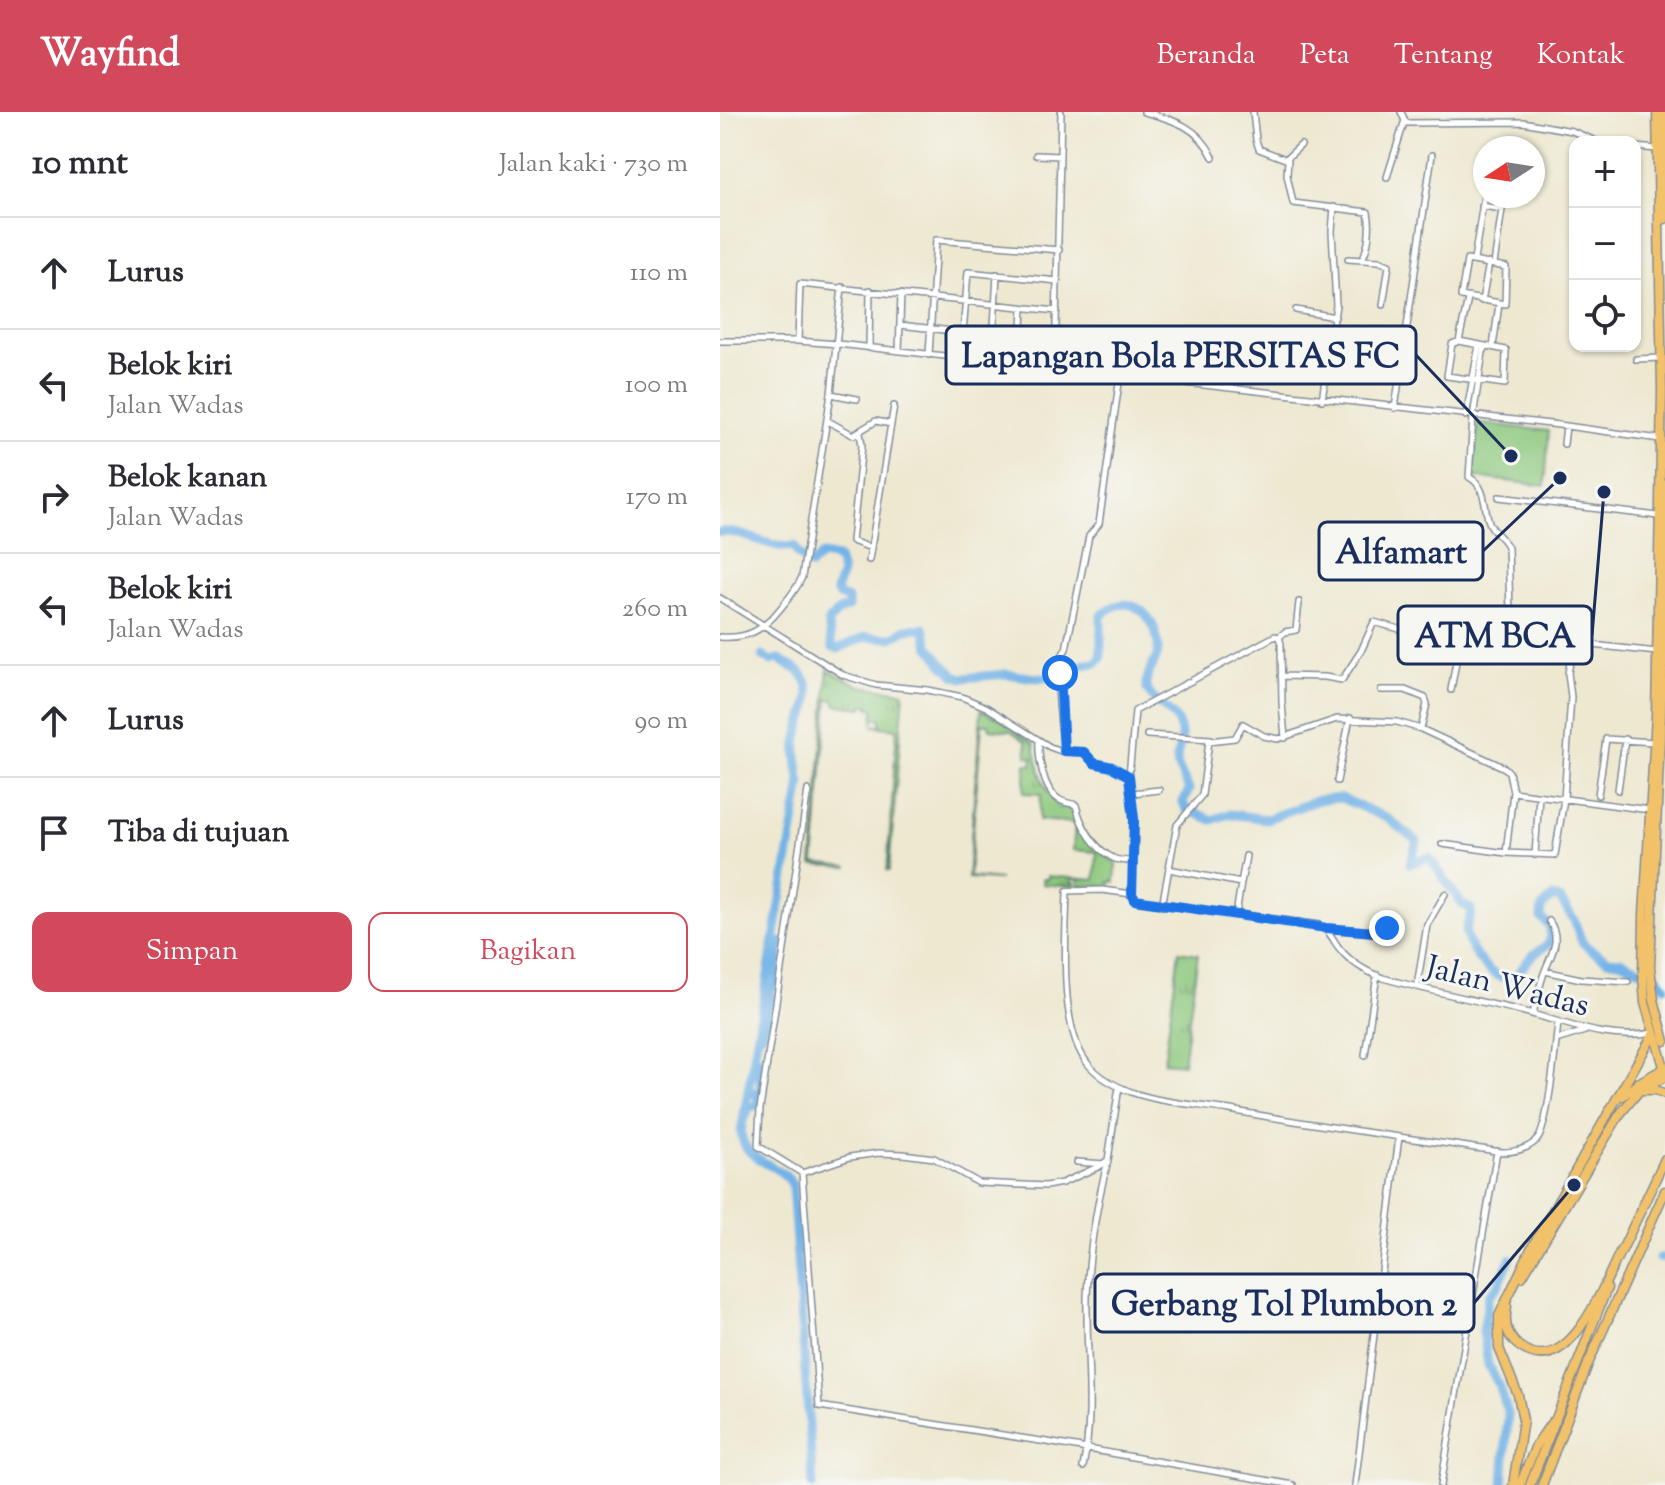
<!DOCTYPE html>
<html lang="id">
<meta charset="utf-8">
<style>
:root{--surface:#fff;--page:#f2f2f3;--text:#2b2b33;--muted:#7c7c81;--line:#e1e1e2;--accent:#d1495b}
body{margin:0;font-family:"Sorts Mill Goudy",serif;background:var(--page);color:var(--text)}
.controls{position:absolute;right:24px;top:24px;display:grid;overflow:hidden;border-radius:16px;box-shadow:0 2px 6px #0004}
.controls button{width:72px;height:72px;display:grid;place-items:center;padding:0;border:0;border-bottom:2px solid var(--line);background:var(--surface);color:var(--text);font:40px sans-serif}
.compass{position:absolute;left:753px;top:24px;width:72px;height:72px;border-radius:50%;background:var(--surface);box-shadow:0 2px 6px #0004;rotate:258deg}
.stop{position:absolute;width:24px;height:24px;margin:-18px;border:6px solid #1a73e8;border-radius:50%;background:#fff}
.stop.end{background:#1a73e8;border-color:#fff;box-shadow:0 2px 8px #0008}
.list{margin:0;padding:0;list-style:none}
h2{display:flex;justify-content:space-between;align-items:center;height:104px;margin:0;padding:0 32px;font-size:34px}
h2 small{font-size:26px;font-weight:400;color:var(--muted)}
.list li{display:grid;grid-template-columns:52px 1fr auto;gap:24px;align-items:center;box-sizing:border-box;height:112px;padding:0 32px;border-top:2px solid var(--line)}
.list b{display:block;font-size:30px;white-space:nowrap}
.list p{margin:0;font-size:26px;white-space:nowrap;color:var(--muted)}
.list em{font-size:26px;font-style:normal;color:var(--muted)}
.actions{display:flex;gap:16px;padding:24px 32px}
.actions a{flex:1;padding:18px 0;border:2px solid var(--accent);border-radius:16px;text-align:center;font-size:28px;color:var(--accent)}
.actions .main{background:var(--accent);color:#fff}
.icon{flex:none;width:44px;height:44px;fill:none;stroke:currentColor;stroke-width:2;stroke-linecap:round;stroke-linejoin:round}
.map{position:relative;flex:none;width:945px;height:1373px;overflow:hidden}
header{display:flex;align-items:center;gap:48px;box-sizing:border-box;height:112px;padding:0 40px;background:var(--accent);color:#fff}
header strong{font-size:38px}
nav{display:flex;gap:44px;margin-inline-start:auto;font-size:28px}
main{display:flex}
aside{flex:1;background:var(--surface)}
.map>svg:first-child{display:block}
</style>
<header>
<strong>Wayfind</strong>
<nav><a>Beranda</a><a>Peta</a><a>Tentang</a><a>Kontak</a></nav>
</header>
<main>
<aside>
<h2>10 mnt<small>Jalan kaki · 730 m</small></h2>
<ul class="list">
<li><svg class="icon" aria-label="ahead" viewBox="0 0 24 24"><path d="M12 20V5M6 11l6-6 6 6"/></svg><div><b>Lurus</b></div><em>110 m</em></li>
<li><svg class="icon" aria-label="left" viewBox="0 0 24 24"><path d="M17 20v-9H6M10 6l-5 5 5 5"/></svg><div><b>Belok kiri</b><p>Jalan Wadas</p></div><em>100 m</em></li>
<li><svg class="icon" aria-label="right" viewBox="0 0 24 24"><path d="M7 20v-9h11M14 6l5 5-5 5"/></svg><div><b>Belok kanan</b><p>Jalan Wadas</p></div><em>170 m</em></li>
<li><svg class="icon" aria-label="left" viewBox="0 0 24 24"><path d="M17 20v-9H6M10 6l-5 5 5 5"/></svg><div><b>Belok kiri</b><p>Jalan Wadas</p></div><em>260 m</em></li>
<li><svg class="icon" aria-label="ahead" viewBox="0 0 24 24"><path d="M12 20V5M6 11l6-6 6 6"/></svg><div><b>Lurus</b></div><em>90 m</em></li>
<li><svg class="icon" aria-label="arrive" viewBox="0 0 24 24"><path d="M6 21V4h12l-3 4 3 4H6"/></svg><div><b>Tiba di tujuan</b></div></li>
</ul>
<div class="actions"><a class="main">Simpan</a><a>Bagikan</a></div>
</aside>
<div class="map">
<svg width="945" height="1373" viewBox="0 0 945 1373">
<defs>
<pattern id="grass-tufts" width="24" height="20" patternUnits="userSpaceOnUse" patternTransform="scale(2)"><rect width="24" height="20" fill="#8bc77c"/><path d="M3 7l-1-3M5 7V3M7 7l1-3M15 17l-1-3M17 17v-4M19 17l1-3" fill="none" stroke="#71a269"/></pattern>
</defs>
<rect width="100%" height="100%" fill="#f6f6f2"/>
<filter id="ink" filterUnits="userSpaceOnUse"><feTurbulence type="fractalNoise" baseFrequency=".0125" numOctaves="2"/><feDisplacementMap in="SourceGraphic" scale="16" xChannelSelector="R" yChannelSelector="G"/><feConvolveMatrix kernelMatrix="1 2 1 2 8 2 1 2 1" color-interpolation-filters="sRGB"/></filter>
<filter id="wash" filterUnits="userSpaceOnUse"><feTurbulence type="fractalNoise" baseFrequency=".006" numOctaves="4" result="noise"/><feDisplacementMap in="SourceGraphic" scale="32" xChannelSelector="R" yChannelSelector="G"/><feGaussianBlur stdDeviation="1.8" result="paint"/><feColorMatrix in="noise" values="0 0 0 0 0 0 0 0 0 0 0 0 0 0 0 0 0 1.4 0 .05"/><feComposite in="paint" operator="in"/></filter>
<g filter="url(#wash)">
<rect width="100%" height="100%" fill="#eee8d0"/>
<path fill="url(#grass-tufts)" stroke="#537b6d" stroke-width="2" d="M 108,558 L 140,574 L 184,580 L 169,759 L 167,759 L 177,617 L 153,614 L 161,613 L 161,607 L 156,606 L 153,610 L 154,597 L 149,596 L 149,593 L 143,593 L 143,596 L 116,593 L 114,588 L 108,587 L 94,751 L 129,755 L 92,753 Z
M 261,598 L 285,609 L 314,632 C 318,657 323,676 339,696 L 351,694 L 364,722 L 392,749 L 396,749 L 395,770 L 391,769 L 390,773 L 358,774 L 359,768 L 352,767 L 351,771 L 355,771 L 355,775 L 323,772 L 322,767 L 328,767 L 328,764 L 375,768 L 377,740 L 353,738 L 355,711 L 319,708 L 321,682 L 304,681 L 306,652 L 312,653 L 313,645 L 307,644 L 306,630 L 291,619 L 270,617 L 269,612 L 262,612 L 249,765 L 280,768 L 248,766 Z
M 459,839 L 478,842 L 463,952 L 444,950 Z"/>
<path fill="#8bc77c" stroke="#537b6d" stroke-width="2" d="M 758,311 L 829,319 L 825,374 L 753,365 Z"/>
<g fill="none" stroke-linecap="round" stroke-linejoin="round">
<path stroke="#73b3e7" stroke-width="9" d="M 0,420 C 27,418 51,439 74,434 L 78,442 L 91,453 L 102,443 L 118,446 L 122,461 L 116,479 L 119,484 L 128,487 L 128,495 L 119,499 L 108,510 L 112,535 L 118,537 L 145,525 L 172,526 L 186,517 L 204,516 L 209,534 L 222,551 L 234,563 L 243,566 L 286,562 L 317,566 L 347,565 L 354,561 L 361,553 L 376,551 L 381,546 L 381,504 C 407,477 435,501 438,532 C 440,549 426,559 426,573 C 427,587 451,597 457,609 C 467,629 456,634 457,650 C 459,661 466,669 469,678 L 463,690 L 466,697 L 492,708 L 509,702 L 547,707 L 598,688 L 621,686 L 667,706 L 697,729 L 690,752 L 709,745 L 742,792 L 751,797 C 752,806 745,812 746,821 C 748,838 774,873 793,865 C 799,862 802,856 806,851 C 813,841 821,838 830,831 L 830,814 L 821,806 L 822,795 L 833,785 L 840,787 L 854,808 L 862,830 L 871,838 L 888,848 L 900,849 L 937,865 L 945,874
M 43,544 L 51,549 L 59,547 C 65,553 73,554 80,560 C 101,583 79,607 77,632 C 75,647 81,661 80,676
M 81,670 L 21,1020 C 24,1052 61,1051 72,1072 L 93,1373
M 42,922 L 43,915 L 49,907 L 51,876 L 56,874 L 60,830
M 26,1004 L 29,995 L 35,994 L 39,989 L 35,981 L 41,977 L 38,947
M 939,1146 L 945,1146
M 783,1373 L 788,1302 L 780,1275 L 768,1253 L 763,1219 L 769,1183 L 778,1174 L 790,1147"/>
</g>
</g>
<g filter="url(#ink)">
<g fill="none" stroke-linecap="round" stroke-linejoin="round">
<defs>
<path id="street" d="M 424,0 C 454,8 478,14 493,45
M 533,0 L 536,28 L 539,37 L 568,48 L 567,63 L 573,91 L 648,100 C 651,115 649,134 642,148 L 628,147
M 681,0 L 686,11 L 803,10 L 852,19 L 878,30
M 915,35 L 937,37
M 316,43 L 340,44
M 567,46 L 581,33
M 667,65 L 684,11
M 762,94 L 782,97
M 643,148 L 659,149 L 669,153 L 663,193
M 747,148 L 786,155 L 785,192 L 741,184 Z
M 754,148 L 765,78
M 774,152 L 784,84
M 762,189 L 769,151
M 576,198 L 615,205
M 180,213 L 337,231
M 0,229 L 78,229 L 118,232 L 839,313 L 940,327
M 78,229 L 80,172 L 337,199
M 739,229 L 732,232 L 727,264 L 785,272 L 786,238 L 739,229 L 748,187
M 764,234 L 753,305 L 749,365 C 767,375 763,393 769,410 C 773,421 784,426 788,436 L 791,530
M 773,235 L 779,192
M 149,236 L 150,178
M 179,239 L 181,182
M 209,243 L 216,128 L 339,138
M 241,246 L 248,160 L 338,169
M 916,247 L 942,246
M 272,250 L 277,162
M 300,253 L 303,196
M 335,256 L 341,0
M 111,282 L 137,287
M 602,288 L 616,193 L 612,119 L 614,95
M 675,296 L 712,43
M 746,304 L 759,233
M 108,309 L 133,323 L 156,309 L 171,312 L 149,448
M 171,312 L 174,294
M 140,321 L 142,333 L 132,429 L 151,436
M 844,332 L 846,314
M 779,385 L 938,404
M 0,486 L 123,563 L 156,573 L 208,578 L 242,585 L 266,595 L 330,635 L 341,639 L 364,640 L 374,651 L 392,655 L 409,664 L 414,707 L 412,782 L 416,789 L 599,813 C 610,818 613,829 620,837 C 631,851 647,860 663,866 C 709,879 755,888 801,899 C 845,910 887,930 933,921
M 0,525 C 28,527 43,518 60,497 C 68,487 77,477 82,465 L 111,282 L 122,175
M 559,525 L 565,520 L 576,518 L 579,490
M 561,564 L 605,565 L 622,568 L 641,539 L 654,510 L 690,520 L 734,526 L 791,530 L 835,529 L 937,540
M 661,578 L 685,578 L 705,586 L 707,592 L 701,617
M 731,578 L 740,527
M 427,623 L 491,627
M 319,628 C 318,645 323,676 337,686 C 343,691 350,691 356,693 C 360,712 374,737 393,746 C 399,749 407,749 413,749
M 344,639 C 342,614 331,556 346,537 L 369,424 L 379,412 L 400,264
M 409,664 L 415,599 L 555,524 L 559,525 L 561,532 L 562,591 L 565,626
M 617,669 L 630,606
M 88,678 L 40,997 L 38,1034 L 82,1061 L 99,1294 L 327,1330 L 573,1373
M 898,678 L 905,627
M 412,681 L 439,678
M 878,683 L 886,627 L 934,630
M 722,732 L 786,741 L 835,743 L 844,687 L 851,585 L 848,561 L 854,532
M 786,741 L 793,680
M 815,743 L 819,684
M 449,757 L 521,771 L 516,803
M 521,771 L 526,744
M 412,782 L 382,778 L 347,779 C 346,825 338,915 368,952 C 380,966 397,975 414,981 C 444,991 479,993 510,998 C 600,1015 691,1026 782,1040 C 794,1040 808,1037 817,1028 C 829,1015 836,930 838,910
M 442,794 L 457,713 L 482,683 L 489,629 L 515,626 L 523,612 L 544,624 L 558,627 L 617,607 L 677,610 L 701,617 L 785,656 L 789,660 L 793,680 L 930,698
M 607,816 L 666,821 L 667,816
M 825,859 L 861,867 L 908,870
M 697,874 L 707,813 L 725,782
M 813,902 C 816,889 819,876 823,864 C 830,843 843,829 829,809
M 836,928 L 865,919
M 645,943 L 657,863
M 357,1050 L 384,1052
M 82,1061 L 130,1045 L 159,1041 L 183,1042 L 214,1046 L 259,1071 L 326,1074 L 342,1071 L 380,1054 L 388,1048 L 399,975
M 614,1195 L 656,1205
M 363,1355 C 374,1304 367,1253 367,1201 C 366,1156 376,1093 388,1049
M 635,1373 L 679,1025
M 721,1373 L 777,1039"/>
<path id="highway" d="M 937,0 L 942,279 L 936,603 L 924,802 L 923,865 L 925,891 L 945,958
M 944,0 L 945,107
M 945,372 L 943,558 L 930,855 L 934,888 L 945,929
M 923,978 L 936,978 L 945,982
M 903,984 L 918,971 L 945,956
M 902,1138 L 945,1047
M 802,1165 L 900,1002 L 919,979 L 945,965
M 787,1195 C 784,1210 786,1224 799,1234 C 850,1272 885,1168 902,1136
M 793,1373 L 803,1308 L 798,1283 L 779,1236 L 779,1204 L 812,1135 L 933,923
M 800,1373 L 816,1333 L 832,1310
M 810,1373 L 887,1176
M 822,1373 L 868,1252 L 945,1079"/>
</defs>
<use href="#street" stroke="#848c97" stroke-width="8"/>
<use href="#highway" stroke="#848c97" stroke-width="11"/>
<use href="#street" stroke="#fff" stroke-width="5"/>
<use href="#highway" stroke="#f2c26a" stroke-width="8"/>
</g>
</g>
<g fill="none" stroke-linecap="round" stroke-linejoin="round" filter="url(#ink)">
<path stroke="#1a73e8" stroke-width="10" d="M 340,561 L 344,639 L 364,640 L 374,651 L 392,655 L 409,664 L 414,707 L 412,782 L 415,788 L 606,816 L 666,821 L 667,816"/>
</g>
<g text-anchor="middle" stroke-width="6" stroke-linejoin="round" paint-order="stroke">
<g font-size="32" fill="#1b2f5e" stroke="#f6f6f2">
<text transform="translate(788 873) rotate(14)" y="11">Jalan Wadas</text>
</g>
</g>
<path fill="none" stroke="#1b2f5e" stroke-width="3" d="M791 344L696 243M840 366L763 439M884 380L872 523M854 1073L754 1191"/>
<g fill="#1b2f5e" stroke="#f6f6f2" stroke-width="3">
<circle cx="791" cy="344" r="8"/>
<circle cx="840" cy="366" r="8"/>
<circle cx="884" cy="380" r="8"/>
<circle cx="854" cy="1073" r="8"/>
</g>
<g fill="#f6f6f2" stroke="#1b2f5e" stroke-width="3">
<rect x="226" y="214" width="470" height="58" rx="8"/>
<rect x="599" y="410" width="164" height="58" rx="8"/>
<rect x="678" y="494" width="194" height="58" rx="8"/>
<rect x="375" y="1162" width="379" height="58" rx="8"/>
</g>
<g font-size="34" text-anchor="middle" font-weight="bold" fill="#1b2f5e">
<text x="461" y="255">Lapangan Bola PERSITAS FC</text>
<text x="681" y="451">Alfamart</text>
<text x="775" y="535">ATM BCA</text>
<text x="564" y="1203">Gerbang Tol Plumbon 2</text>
</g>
</svg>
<div class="controls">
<button>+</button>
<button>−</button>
<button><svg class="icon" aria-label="locate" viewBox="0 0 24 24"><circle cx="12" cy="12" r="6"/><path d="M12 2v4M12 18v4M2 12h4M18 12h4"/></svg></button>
</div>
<svg class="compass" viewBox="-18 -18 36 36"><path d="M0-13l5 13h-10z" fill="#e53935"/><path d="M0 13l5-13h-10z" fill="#7c7c81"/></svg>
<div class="stop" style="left:340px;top:561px"></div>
<div class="stop end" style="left:667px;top:816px"></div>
</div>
</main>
